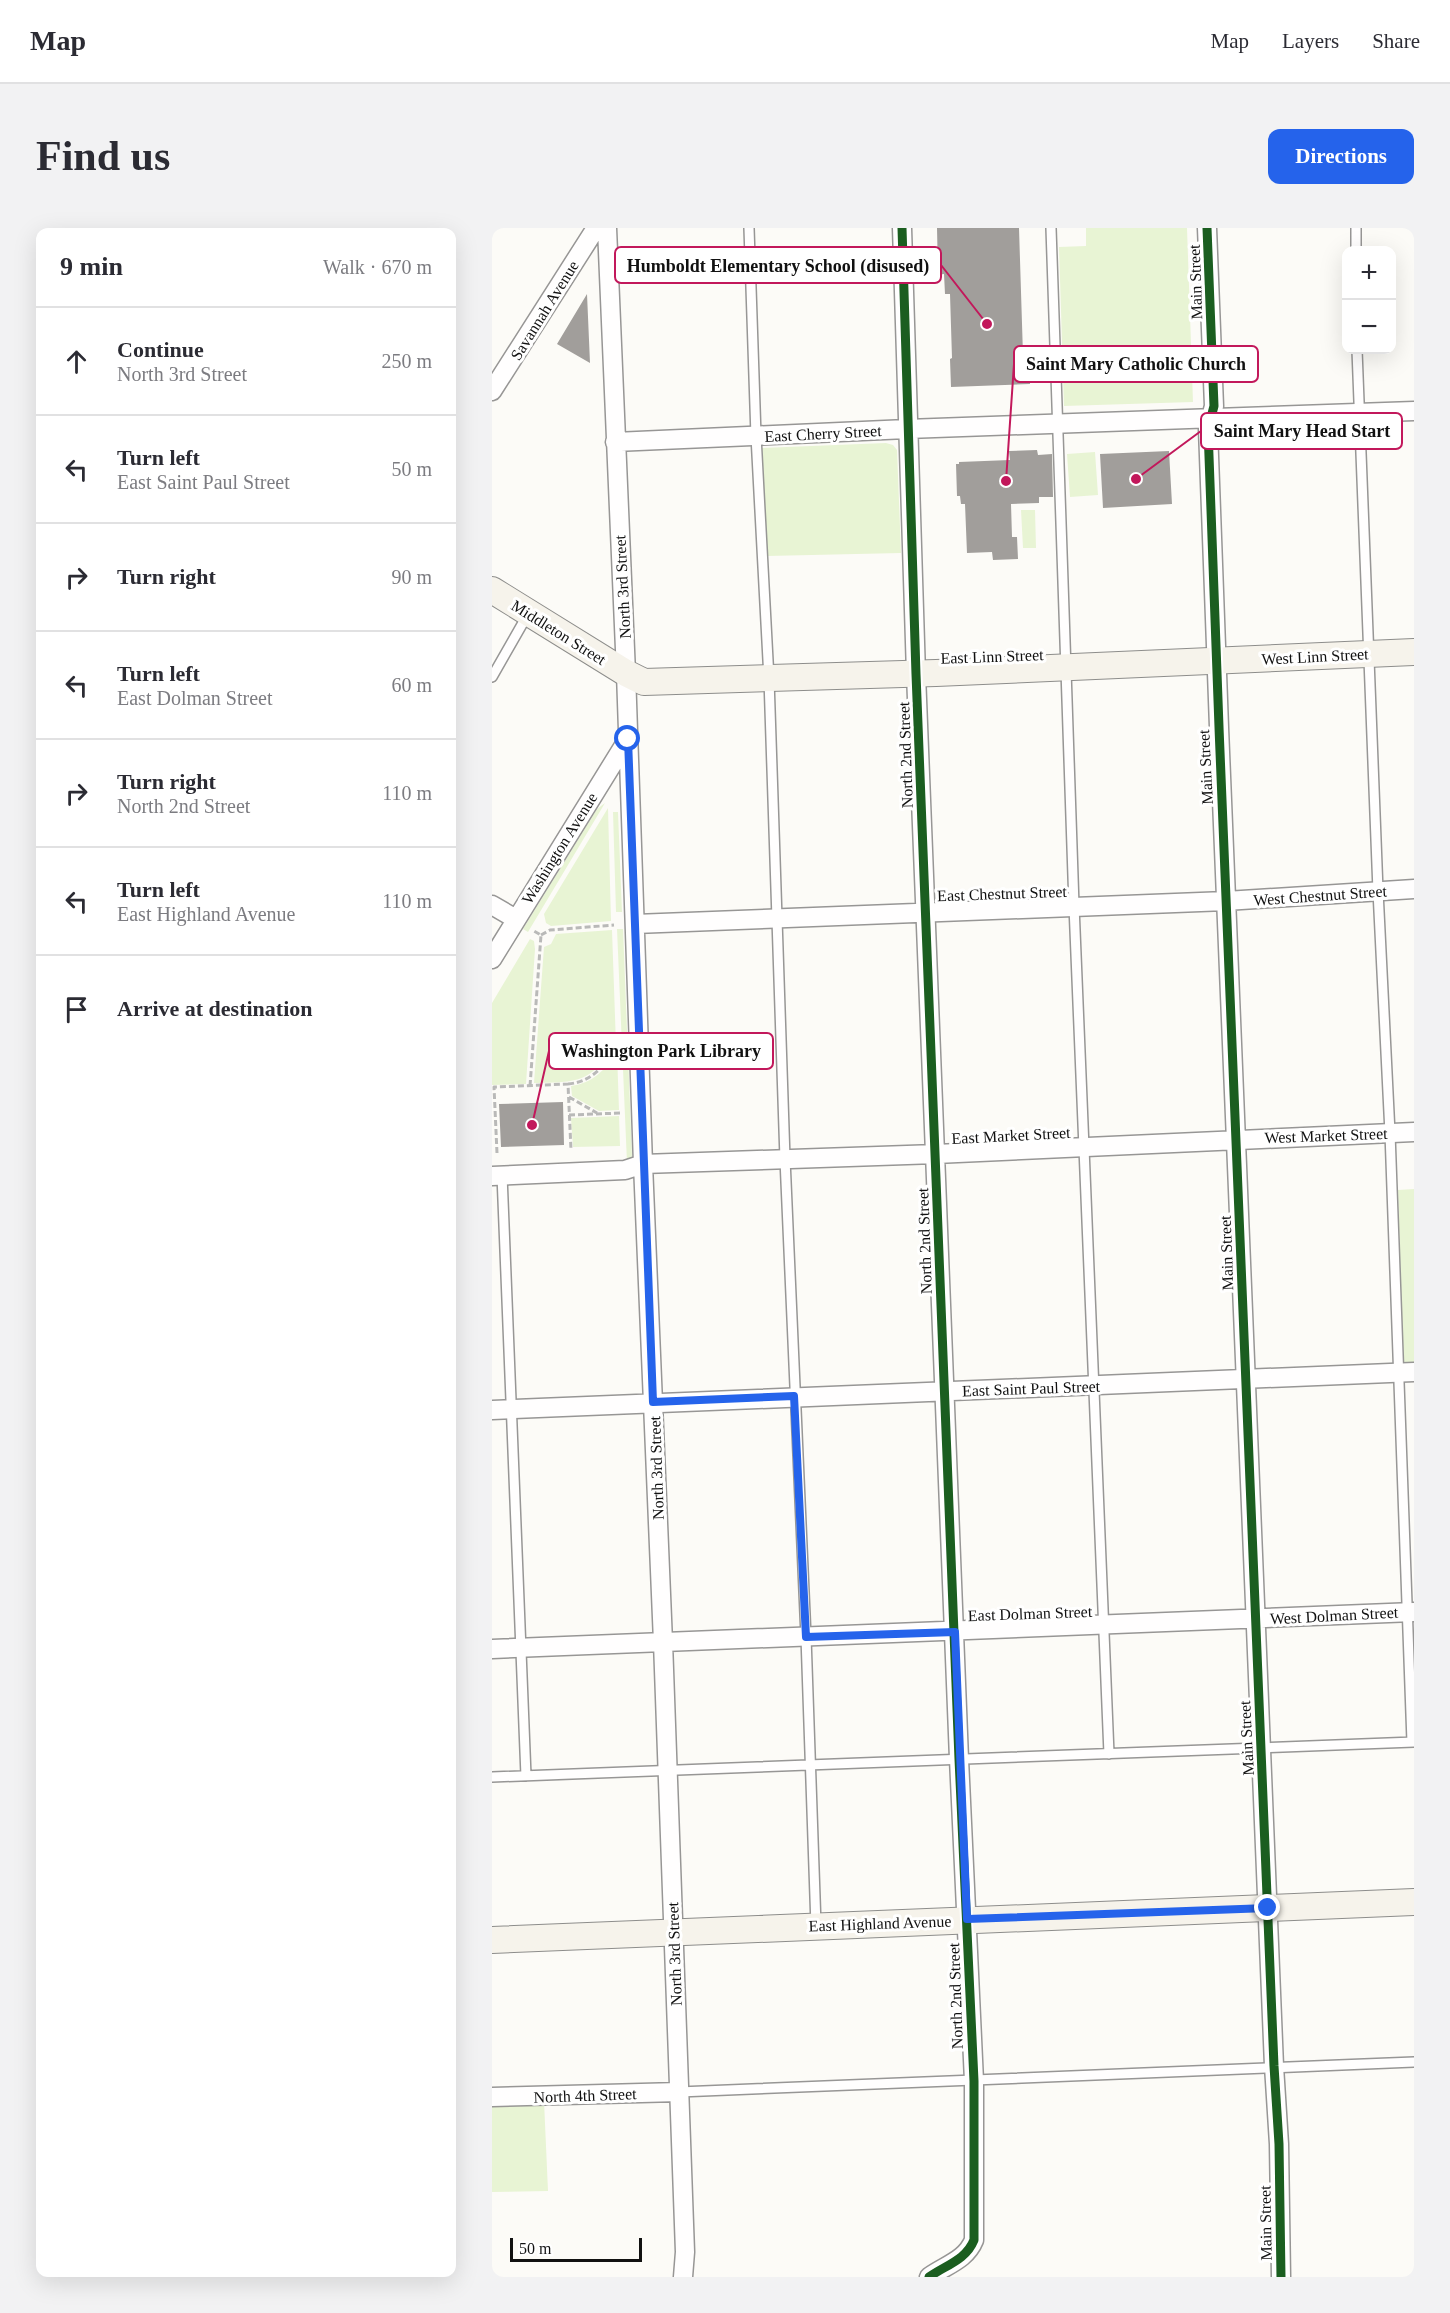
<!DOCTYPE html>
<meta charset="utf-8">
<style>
:root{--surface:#fff;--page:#f2f2f3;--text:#2b2b33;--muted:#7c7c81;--line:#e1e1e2;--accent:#2563eb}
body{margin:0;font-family:Georgia,serif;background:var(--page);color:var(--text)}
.controls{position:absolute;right:18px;top:18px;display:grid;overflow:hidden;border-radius:12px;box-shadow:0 6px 24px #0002}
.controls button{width:54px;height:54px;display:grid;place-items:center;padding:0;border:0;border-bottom:2px solid var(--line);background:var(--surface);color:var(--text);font:30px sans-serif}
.scale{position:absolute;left:18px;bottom:15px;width:132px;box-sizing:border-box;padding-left:6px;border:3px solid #111;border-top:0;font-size:16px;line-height:21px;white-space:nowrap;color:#111;-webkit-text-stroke:4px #fff;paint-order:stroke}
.stop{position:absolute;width:18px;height:18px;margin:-14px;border:4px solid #2563eb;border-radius:50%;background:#fff}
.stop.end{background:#2563eb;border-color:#fff;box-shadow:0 2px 6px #0008}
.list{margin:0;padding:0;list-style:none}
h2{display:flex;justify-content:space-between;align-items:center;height:78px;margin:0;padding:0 24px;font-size:26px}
h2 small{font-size:20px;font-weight:400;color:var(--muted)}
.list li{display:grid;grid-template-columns:39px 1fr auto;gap:18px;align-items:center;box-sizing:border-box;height:108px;padding:0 24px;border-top:2px solid var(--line)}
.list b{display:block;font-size:22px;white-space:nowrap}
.list p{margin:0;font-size:20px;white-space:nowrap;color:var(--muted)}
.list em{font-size:20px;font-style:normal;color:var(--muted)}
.icon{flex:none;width:33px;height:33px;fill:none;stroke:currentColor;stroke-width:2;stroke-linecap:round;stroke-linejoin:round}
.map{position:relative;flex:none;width:922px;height:2049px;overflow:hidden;border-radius:12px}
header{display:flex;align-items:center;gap:36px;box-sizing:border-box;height:84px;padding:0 30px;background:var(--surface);border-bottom:2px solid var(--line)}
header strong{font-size:28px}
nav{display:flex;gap:33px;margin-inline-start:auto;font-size:21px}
.intro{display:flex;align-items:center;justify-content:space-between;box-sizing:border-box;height:144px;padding:0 36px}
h1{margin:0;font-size:42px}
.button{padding:15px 27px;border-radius:12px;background:var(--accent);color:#fff;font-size:21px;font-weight:700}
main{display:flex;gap:36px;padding:0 36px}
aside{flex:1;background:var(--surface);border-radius:12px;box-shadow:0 6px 24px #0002}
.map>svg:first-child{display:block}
</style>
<header>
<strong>Map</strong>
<nav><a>Map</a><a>Layers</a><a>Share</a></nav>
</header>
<div class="intro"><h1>Find us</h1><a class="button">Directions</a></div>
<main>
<aside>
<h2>9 min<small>Walk · 670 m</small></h2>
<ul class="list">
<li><svg class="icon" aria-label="ahead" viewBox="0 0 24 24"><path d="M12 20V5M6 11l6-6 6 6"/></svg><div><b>Continue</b><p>North 3rd Street</p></div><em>250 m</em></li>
<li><svg class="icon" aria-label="left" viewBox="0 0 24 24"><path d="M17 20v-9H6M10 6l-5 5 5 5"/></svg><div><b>Turn left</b><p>East Saint Paul Street</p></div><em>50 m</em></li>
<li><svg class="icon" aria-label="right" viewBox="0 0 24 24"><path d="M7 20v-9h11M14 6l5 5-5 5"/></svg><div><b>Turn right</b></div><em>90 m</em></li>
<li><svg class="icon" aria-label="left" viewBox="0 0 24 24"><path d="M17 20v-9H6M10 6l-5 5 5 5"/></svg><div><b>Turn left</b><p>East Dolman Street</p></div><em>60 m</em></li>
<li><svg class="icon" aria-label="right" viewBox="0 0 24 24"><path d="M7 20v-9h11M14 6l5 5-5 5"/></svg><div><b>Turn right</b><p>North 2nd Street</p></div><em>110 m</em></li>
<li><svg class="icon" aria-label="left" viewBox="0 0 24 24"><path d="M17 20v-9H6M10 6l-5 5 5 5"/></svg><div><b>Turn left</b><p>East Highland Avenue</p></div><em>110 m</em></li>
<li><svg class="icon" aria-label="arrive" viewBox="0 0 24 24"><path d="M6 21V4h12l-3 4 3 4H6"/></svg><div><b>Arrive at destination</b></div></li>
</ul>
</aside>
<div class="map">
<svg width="922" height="2049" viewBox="0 0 922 2049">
<rect width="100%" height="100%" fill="#fcfbf7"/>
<path fill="#e8f4d4" d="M 594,0 L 695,0 L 701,174 L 572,178 L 567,19 L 594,18 Z
M 394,215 L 401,217 L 405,222 L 409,325 L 275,328 L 270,220 Z
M 603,224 L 606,267 L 578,269 L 575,226 Z
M 529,282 L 543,282 L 544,320 L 531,320 Z
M 113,575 L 36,704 L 31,701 L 105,581 Z
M 116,580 L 119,693 L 59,698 L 54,695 L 52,686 Z
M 121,584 L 126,584 L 130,684 L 124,684 Z
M 125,701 L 131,701 L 140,928 L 135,935 Z
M 120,702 L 124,817 C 97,855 87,854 42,855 L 52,719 L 59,716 L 64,706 Z
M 38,711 L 42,713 L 43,721 L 34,856 L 0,857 L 0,775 Z
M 125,824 L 127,882 L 107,883 L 80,868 L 79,858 C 101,855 113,842 125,824 Z
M 127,888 L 128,918 L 81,919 L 79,890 Z
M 922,961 L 922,1135 L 911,1135 L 906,962 Z
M 52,1873 L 56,1963 L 0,1964 L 0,1875 Z"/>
<path fill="#a19e9b" d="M 445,0 L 527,0 L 531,127 L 537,127 L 538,156 L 459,159 L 458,131 L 460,130 L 458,66 L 453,66 L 452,46 L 446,47 Z
M 95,66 L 98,135 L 65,116 Z
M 545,222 L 546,227 L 560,226 L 561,269 L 547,269 L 547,275 L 519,276 L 520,309 L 525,309 L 526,331 L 501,332 L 500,324 L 475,325 L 473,276 L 469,276 L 468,268 L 465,268 L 464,236 L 467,236 L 467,234 L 518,232 L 517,223 Z
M 677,223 L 680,276 L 611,280 L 608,226 Z
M 71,874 L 72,917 L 9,919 L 7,876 Z"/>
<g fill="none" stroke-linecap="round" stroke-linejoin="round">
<defs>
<path id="lane" d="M 257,0 L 264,208 L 277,451 L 293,931 L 314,1409 L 324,1698
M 559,0 L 582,678 L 617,1526
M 864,22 L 864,0
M 865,122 L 886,663 L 898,905 L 920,1514
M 0,449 L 36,386
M 10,947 L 34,1548
M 0,1549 L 922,1514
M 187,1864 L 922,1834"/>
<path id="street" d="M 115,0 L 134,445 L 151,936 L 171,1414 L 193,2024 L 191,2049
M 410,0 L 424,446 L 467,1531 L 482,1853 L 482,2012 C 474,2032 454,2037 437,2049
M 715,0 L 722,178 L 716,201 C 735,747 761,1293 782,1838 L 787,1916 L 789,2049
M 0,163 L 104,0
M 123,214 L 415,201 L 922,183
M 0,677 L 24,691
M 143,696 L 734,673 L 922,661
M 0,731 L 136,511
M 0,948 L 133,942 L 151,936 L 444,926 L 922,904
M 0,1182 L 922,1144
M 0,1421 L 922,1384
M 0,1869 L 187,1864"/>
<path id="secondary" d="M 0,362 L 134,445 L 152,454 L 444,445 L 922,424
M 0,1712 L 922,1674"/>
</defs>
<use href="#lane" stroke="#979695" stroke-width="12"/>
<use href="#street" stroke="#979695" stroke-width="21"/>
<use href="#secondary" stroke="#8d8d8b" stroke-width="28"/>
<path stroke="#b9b9b8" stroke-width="3" stroke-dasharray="6 3" stroke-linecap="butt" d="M 49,707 L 58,702 L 122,697
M 76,856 C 100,854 113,837 127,818
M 38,858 L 49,707 L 40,702
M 77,869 L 105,885
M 77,887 L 129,885
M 5,925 L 2,859 L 76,856 L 79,922"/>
<use href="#lane" stroke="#fffefe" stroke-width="9"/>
<use href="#street" stroke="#fffefe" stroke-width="18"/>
<use href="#secondary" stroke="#f6f3eb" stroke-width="26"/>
<defs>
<path id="cycleway" d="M 410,0 L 424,446 L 467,1531 L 482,1853 L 482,2012 C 474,2032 454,2037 437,2049
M 715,0 L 722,178 L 716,201 C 735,747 761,1293 782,1838 L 787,1916 L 789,2049"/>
</defs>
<use href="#cycleway" stroke="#fff" stroke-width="13"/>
<use href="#cycleway" stroke="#1b5e20" stroke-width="9"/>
</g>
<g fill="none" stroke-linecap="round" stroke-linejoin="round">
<path stroke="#2563eb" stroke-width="8" d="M 136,511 L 161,1174 L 302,1168 L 314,1409 L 463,1404 L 475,1691 L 776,1680"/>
</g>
<g text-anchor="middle" stroke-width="6" stroke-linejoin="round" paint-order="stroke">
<g font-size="16" fill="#111" stroke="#fff">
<text transform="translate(703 54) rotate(-92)" y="6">Main Street</text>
<text transform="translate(52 82) rotate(-58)" y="6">Savannah Avenue</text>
<text transform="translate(331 205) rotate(-3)" y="6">East Cherry Street</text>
<text transform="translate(130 359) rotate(-93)" y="6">North 3rd Street</text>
<text transform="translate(67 404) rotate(32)" y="6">Middleton Street</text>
<text transform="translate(500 428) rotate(-2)" y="6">East Linn Street</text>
<text transform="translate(823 428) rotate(-3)" y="6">West Linn Street</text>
<text transform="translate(413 527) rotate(-92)" y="6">North 2nd Street</text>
<text transform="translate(713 539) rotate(-93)" y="6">Main Street</text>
<text transform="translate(67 620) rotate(-58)" y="6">Washington Avenue</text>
<text transform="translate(510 665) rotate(-2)" y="6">East Chestnut Street</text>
<text transform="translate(828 667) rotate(-4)" y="6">West Chestnut Street</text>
<text transform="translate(519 907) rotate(-3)" y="6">East Market Street</text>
<text transform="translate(834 907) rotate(-2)" y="6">West Market Street</text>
<text transform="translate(432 1013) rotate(-92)" y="6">North 2nd Street</text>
<text transform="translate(734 1025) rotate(-92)" y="6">Main Street</text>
<text transform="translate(539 1160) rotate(-2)" y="6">East Saint Paul Street</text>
<text transform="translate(164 1240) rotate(-92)" y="6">North 3rd Street</text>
<text transform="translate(538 1385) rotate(-2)" y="6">East Dolman Street</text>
<text transform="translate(842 1387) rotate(-3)" y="6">West Dolman Street</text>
<text transform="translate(754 1510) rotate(-93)" y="6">Main Street</text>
<text transform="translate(388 1695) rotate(-2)" y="6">East Highland Avenue</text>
<text transform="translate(182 1726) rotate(-92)" y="6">North 3rd Street</text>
<text transform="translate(463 1768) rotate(-92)" y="6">North 2nd Street</text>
<text transform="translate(93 1867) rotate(-2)" y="6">North 4th Street</text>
<text transform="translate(773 1995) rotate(-91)" y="6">Main Street</text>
</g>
</g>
<path fill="none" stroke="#c2185b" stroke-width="2" d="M495 96L449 37M514 253L522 136M644 251L709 203M40 897L57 823"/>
<g fill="#c2185b" stroke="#fff" stroke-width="2">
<circle cx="495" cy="96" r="6"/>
<circle cx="514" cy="253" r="6"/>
<circle cx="644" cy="251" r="6"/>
<circle cx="40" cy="897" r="6"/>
</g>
<g fill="#fff" stroke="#c2185b" stroke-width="2">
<rect x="123" y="19" width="326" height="36" rx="6"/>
<rect x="522" y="118" width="244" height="36" rx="6"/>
<rect x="709" y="185" width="201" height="36" rx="6"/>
<rect x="57" y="805" width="224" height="36" rx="6"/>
</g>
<g font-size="18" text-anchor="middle" font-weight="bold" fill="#111">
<text x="286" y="44">Humboldt Elementary School (disused)</text>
<text x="644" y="142">Saint Mary Catholic Church</text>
<text x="810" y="209">Saint Mary Head Start</text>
<text x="169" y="829">Washington Park Library</text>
</g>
</svg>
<div class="controls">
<button>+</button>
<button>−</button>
</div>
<div class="scale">50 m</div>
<div class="stop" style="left:136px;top:511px"></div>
<div class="stop end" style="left:776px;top:1680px"></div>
</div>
</main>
